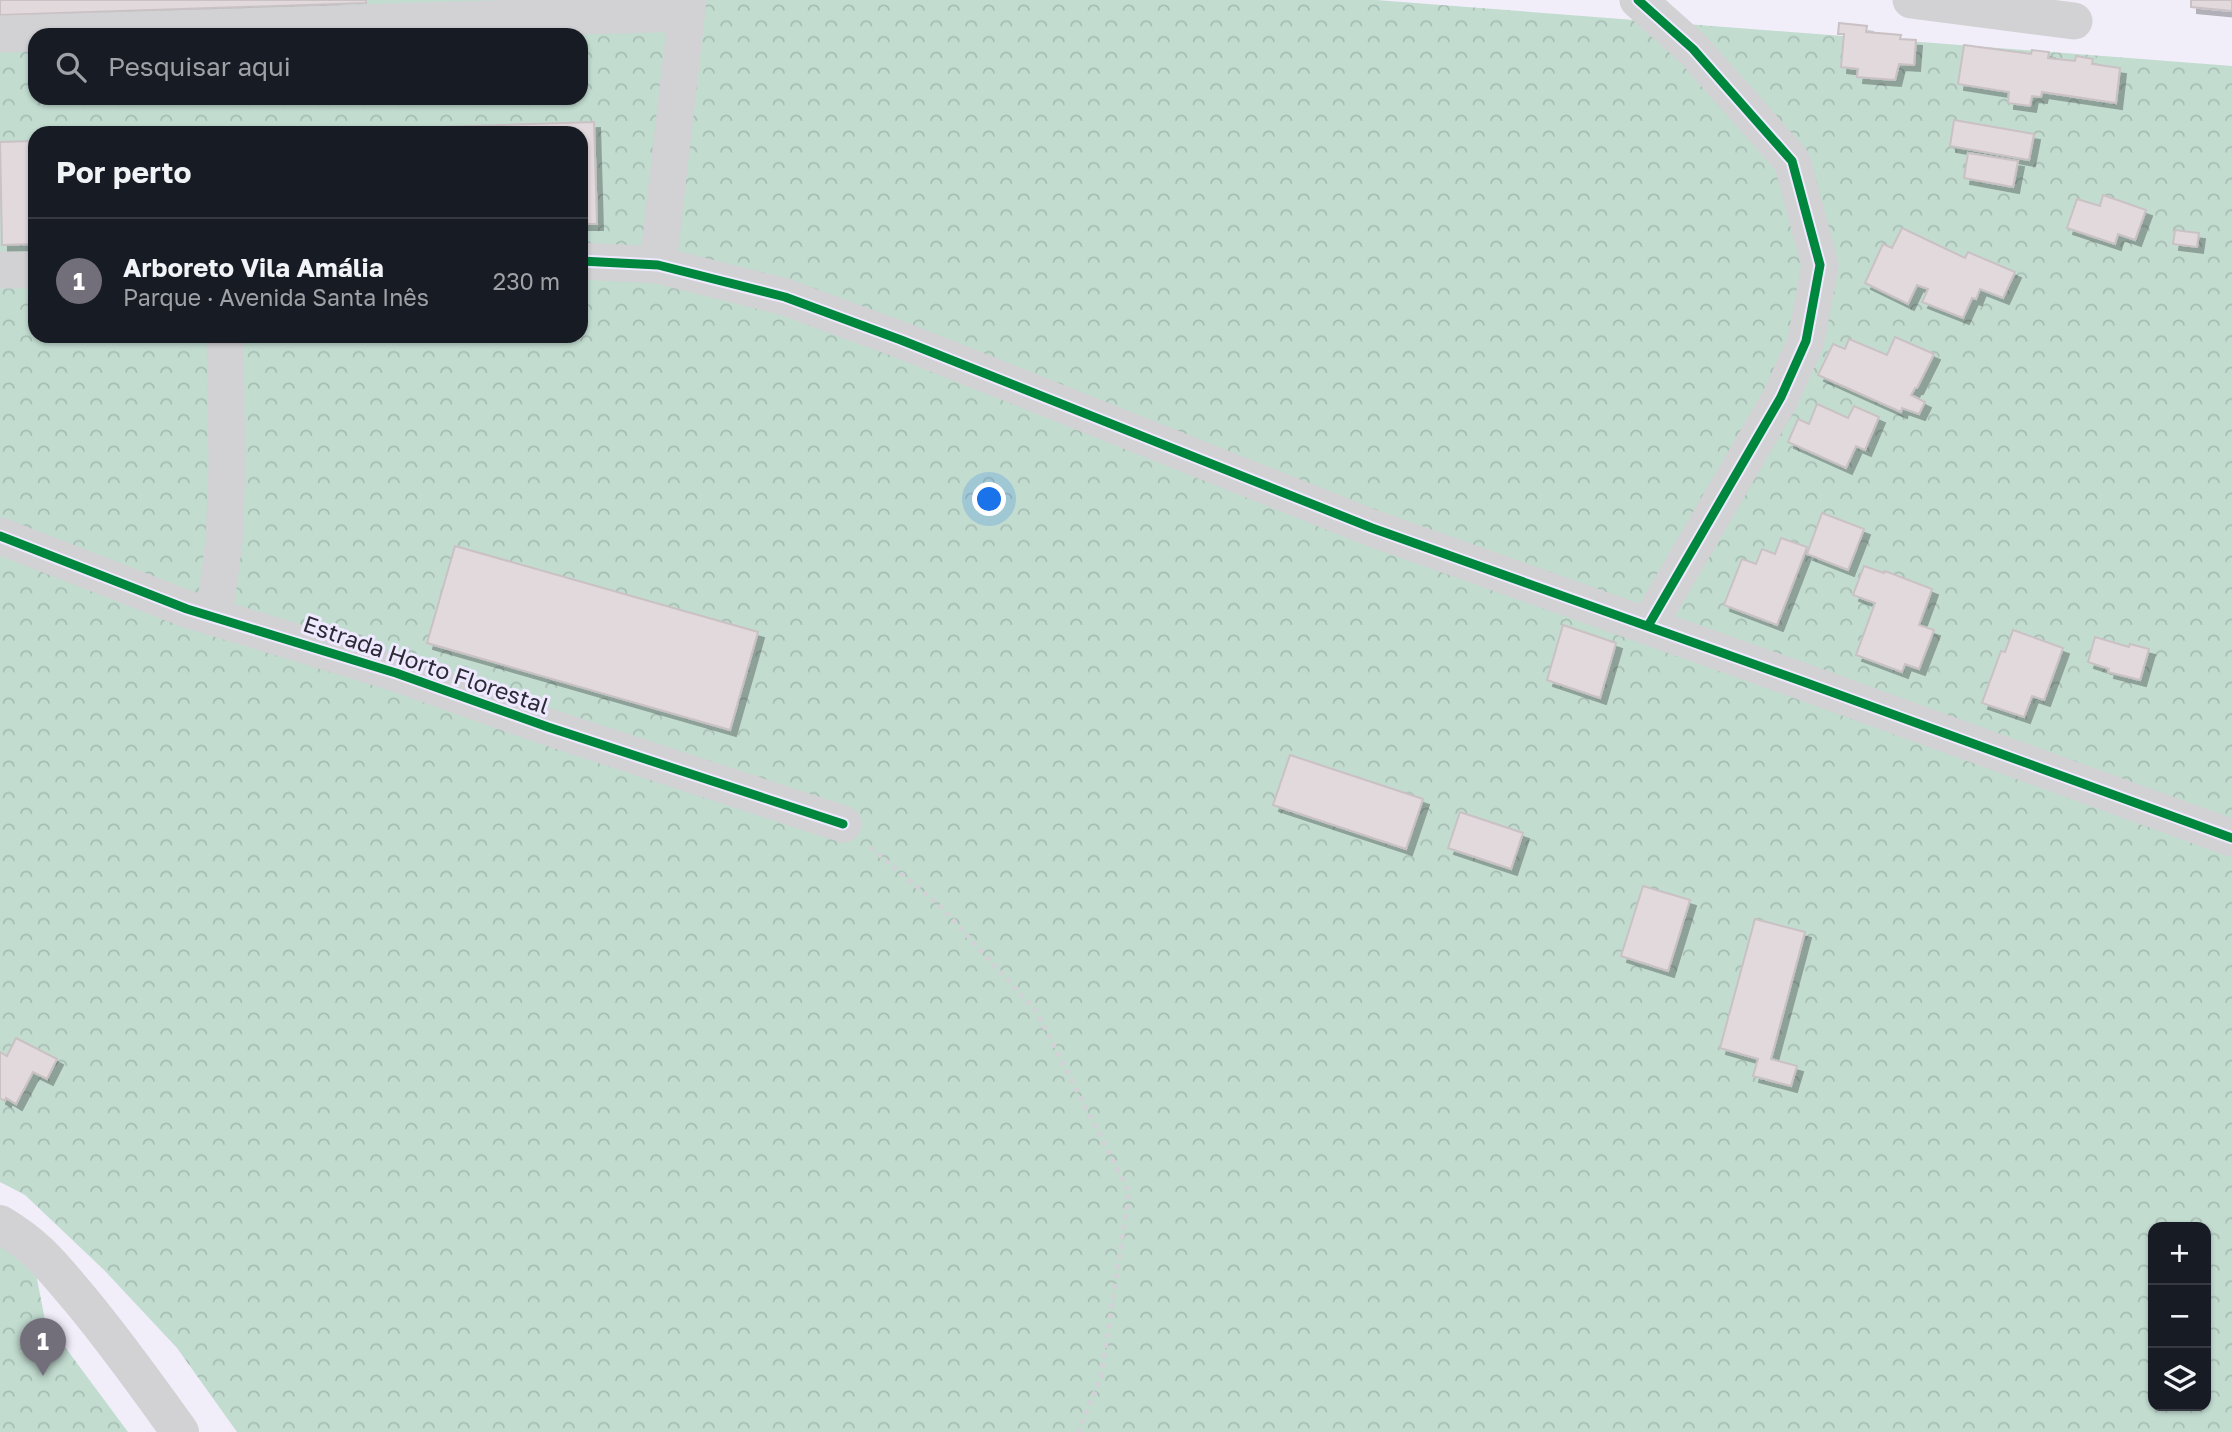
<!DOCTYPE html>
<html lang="pt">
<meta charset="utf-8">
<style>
:root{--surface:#171b24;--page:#242831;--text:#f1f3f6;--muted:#9ea1a6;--line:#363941;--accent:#726f7b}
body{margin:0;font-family:"Golos Text",sans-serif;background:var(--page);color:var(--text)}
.controls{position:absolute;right:21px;bottom:21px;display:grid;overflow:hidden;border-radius:14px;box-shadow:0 2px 5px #0004}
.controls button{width:63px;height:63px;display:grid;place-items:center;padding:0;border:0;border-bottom:2px solid var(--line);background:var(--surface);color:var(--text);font:35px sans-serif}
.you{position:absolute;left:990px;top:500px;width:24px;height:24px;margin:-18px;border:5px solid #fff;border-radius:50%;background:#1a73e8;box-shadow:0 0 0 10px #1a73e833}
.badge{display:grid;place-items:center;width:46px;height:46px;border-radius:50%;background:var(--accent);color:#fff;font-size:23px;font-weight:700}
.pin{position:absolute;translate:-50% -58px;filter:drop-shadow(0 2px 4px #0008)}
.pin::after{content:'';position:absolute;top:37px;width:24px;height:21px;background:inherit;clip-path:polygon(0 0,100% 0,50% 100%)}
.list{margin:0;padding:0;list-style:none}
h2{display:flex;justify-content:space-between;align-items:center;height:91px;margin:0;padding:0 28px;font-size:30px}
h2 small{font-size:23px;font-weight:400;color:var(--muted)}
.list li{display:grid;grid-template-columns:46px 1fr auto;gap:21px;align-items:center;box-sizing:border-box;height:126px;padding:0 28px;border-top:2px solid var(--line)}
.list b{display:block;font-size:26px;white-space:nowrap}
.list p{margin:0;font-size:23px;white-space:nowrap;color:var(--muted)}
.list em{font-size:23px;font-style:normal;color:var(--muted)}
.icon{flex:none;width:38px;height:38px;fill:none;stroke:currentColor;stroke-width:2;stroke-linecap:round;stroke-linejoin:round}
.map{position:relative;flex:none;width:2232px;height:1432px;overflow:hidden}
.search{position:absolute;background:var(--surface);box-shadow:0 2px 5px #0004;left:28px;top:28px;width:560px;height:77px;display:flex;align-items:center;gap:18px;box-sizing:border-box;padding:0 24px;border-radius:21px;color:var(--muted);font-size:26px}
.panel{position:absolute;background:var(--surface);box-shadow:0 2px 5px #0004;left:28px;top:126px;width:560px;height:217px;border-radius:21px}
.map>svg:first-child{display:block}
</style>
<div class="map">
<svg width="2232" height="1432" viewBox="0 0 2232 1432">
<defs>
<pattern id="forest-crowns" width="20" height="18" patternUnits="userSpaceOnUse" patternTransform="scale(1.75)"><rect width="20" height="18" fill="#c2dcd0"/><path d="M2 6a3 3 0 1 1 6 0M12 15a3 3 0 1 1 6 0" fill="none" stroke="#a7bdb3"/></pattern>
<filter id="shadow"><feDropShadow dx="6" dy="6" stdDeviation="0" flood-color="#0004"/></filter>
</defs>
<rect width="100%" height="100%" fill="#f1eefa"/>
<path fill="url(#forest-crowns)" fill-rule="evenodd" d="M 0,0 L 1376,0 L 2232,66 L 2232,1432 L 237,1432 L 177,1348 L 104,1270 L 25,1195 L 0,1182 ZM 35,35 L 581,35 L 581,98 L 35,98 ZM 35,133 L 581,133 L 581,336 L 35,336 ZM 2153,1227 L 2206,1227 L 2206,1406 L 2153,1406 Z
M 0,1238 L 31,1248 L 45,1320 L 128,1432 L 0,1432 Z"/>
<path fill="#e2d9dc" stroke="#cac1c5" stroke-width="2" filter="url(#shadow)" d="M 0,0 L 366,0 L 366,3 L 0,15 Z
M 2191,0 L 2232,0 L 2232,11 L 2191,7 Z
M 1839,23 L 1867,26 L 1866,32 L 1901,35 L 1900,39 L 1916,40 L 1914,65 L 1899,64 L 1895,80 L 1857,77 L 1858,69 L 1841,67 L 1844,34 L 1838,34 Z
M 1964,45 L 2031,54 L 2032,50 L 2049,52 L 2048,58 L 2075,61 L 2076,56 L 2093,59 L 2092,64 L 2120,68 L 2116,103 L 2042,92 L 2041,97 L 2032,96 L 2030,106 L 2008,103 L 2009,92 L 1958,84 Z
M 1954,120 L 2034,134 L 2029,160 L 1950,146 Z
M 594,122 L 597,224 L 581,224 L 581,133 L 261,133 Z
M 35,141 L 35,244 L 2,245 L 0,142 Z
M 1968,153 L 2018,161 L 2013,187 L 1964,178 Z
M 2103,195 L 2146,210 L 2135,240 L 2118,234 L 2115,244 L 2067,228 L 2077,199 L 2100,206 Z
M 1902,228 L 1965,258 L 1968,252 L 2015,272 L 2003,298 L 1980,289 L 1976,299 L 1972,298 L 1963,318 L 1922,302 L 1928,289 L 1917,285 L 1908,304 L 1865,283 L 1883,244 L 1892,248 Z
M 2175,230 L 2199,233 L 2197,247 L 2173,244 Z
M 1895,337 L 1934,354 L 1917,388 L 1915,388 L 1911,395 L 1925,402 L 1919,414 L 1902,408 L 1901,412 L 1818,375 L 1833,344 L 1845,349 L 1849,339 L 1887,355 Z
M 1817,404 L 1848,418 L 1854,406 L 1879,417 L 1865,450 L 1856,446 L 1846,468 L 1788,442 L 1798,419 L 1809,424 Z
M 1822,513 L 1864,529 L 1848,570 L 1807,554 Z
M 1781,538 L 1807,547 L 1777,625 L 1724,605 L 1742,559 L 1756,564 L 1762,549 L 1775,554 Z
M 455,546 L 758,632 L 730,730 L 427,643 Z
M 1864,566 L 1884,573 L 1885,571 L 1932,589 L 1919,625 L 1934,630 L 1919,669 L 1905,664 L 1902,672 L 1856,655 L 1875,603 L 1853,595 Z
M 1563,625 L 1616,643 L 1600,698 L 1547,680 Z
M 2013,630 L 2063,648 L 2044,700 L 2032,696 L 2024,717 L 1982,703 L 2001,651 L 2005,652 Z
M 2095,637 L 2129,647 L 2130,644 L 2149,649 L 2140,680 L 2108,672 L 2109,669 L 2088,662 Z
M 1290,755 L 1423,799 L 1406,849 L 1273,805 Z
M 1460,812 L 1523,833 L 1511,869 L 1448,848 Z
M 1643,886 L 1690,900 L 1668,971 L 1621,956 Z
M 1755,919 L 1805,932 L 1771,1059 L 1797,1066 L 1791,1086 L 1753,1076 L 1758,1059 L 1720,1048 Z
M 16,1038 L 57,1059 L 47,1079 L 33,1072 L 16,1104 L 6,1098 L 5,1101 L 0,1098 L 0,1052 L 7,1056 Z"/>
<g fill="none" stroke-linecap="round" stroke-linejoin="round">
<path stroke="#d2d1d5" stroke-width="4.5" stroke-dasharray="5 5" stroke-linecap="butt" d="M 870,847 L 942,908 L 1036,1011 L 1129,1192 L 1101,1377 L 1078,1432"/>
<path stroke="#d2d1d4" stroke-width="37" d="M 1638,0 L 1693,49 L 1792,161 L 1820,265 L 1806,341 L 1781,397 L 1648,626
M 1911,0 L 2074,21
M 0,34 L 687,13
M 581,261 L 658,265 L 785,297 L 901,340 L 1372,528 L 1804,682 L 2232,838
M 658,265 L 688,0
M 0,270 L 35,270
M 0,536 L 187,609 L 396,673 L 548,727 L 843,824
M 214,617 L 224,541 L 227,468 L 225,336"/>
<path stroke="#d2d1d4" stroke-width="38" d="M 0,1224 C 37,1246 51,1265 79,1298 C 115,1341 147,1386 180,1432"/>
<defs>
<path id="cycleway" d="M 1638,0 L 1693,49 L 1792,161 L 1820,265 L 1806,341 L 1781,397 L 1648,626
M 581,261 L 658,265 L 785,297 L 901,340 L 1372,528 L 1804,682 L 2232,838
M 0,536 L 187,609 L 396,673 L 548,727 L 843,824"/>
</defs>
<use href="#cycleway" stroke="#eee9ff" stroke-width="13"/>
<use href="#cycleway" stroke="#00873e" stroke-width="9"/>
</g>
<g text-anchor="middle" stroke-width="6" stroke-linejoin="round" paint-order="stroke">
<g font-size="23" fill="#2d2a37" stroke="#eee9ff">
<text transform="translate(426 665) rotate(19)" y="8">Estrada Horto Florestal</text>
</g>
</g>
</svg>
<div class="controls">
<button>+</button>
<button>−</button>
<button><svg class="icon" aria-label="layers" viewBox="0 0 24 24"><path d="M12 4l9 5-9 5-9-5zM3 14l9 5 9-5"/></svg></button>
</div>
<div class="you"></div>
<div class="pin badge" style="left:43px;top:1376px">1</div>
<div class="search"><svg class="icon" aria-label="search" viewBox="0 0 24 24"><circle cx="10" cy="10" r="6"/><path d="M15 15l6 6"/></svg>Pesquisar aqui</div>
<section class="panel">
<h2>Por perto<small></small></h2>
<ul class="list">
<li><span class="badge">1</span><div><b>Arboreto Vila Amália</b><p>Parque · Avenida Santa Inês</p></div><em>230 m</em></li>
</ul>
</section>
</div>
